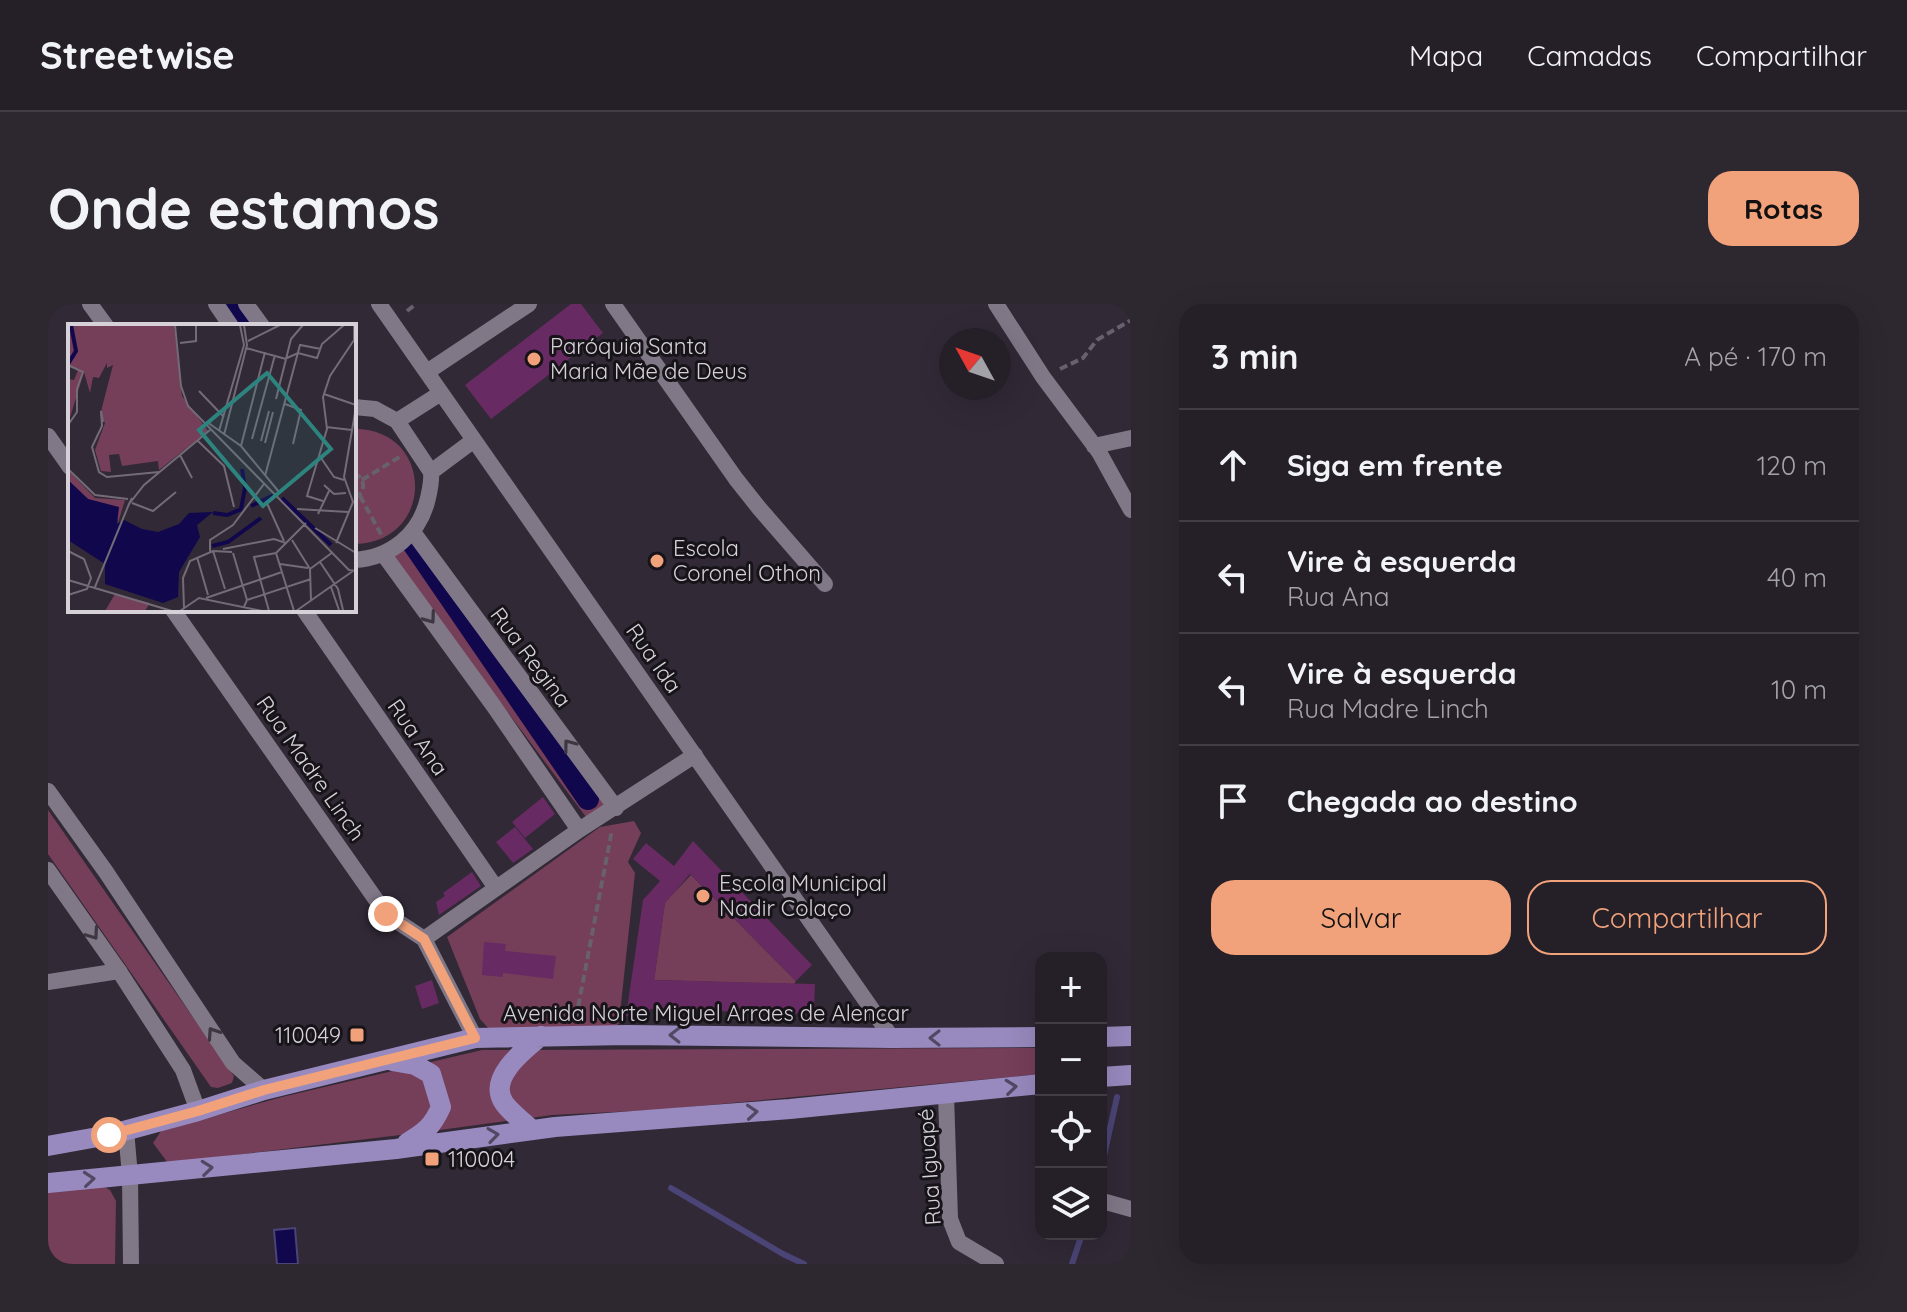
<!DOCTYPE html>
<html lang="pt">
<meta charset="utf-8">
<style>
:root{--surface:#251f28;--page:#2d2730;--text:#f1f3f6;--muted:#a3a2a8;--line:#423d45;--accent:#f1a27b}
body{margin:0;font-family:Quicksand,sans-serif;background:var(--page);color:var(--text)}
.controls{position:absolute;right:24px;bottom:24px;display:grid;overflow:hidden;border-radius:16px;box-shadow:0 8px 32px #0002}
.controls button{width:72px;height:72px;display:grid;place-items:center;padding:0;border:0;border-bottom:2px solid var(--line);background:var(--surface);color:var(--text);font:40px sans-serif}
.compass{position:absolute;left:891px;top:24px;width:72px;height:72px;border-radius:50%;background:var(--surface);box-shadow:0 8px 32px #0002;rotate:310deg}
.stop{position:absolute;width:24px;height:24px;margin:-18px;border:6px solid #f1a27b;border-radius:50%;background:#fff}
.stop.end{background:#f1a27b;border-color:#fff;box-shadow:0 2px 8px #0008}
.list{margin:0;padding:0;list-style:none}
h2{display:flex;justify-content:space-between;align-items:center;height:104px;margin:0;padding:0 32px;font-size:34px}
h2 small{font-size:26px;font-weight:400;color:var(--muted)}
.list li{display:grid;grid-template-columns:52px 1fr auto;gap:24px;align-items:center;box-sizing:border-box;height:112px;padding:0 32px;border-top:2px solid var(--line)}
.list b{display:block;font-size:30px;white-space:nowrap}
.list p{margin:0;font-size:26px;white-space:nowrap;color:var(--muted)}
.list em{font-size:26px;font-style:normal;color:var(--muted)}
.actions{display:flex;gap:16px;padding:24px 32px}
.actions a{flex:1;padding:18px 0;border:2px solid var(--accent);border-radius:24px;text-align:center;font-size:28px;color:var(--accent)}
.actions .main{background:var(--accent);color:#111}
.icon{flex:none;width:44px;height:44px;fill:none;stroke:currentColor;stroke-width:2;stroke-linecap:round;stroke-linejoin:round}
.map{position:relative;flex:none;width:1083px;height:960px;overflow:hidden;border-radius:24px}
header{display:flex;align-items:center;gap:48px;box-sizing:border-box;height:112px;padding:0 40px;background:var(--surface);border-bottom:2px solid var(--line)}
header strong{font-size:38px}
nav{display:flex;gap:44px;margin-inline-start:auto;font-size:28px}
.intro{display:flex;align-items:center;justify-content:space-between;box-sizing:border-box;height:192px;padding:0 48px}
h1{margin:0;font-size:56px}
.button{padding:20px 36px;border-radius:24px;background:var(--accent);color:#111;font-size:28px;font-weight:700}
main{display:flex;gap:48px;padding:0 48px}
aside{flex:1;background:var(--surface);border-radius:24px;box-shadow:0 8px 32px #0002}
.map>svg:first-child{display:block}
</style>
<header>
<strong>Streetwise</strong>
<nav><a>Mapa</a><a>Camadas</a><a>Compartilhar</a></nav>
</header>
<div class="intro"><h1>Onde estamos</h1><a class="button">Rotas</a></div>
<main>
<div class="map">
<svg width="1083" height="960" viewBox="0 0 1083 960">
<rect width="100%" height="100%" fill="#312936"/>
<path fill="#753e59" d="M 306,125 C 387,124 388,239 306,240 Z
M 364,230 L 563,503 L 541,517 L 340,248 Z
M 0,506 L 186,772 L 184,779 L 170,784 L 163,783 L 0,550 Z
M 586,517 L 593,529 L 580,558 L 587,569 L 571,719 L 567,724 L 442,726 L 432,715 L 399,633 L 552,523 Z
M 643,571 L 748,677 L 746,680 L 606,676 L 617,598 Z
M 993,744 L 993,770 L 608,806 L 504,811 L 377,828 L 120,859 L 105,839 L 113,827 L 234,793 L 434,746 Z
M 52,880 L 62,886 L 68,897 L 67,960 L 0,960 L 0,886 Z"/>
<path fill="#10074c" stroke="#4b4476" stroke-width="2" d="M 247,924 L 250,960 L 229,960 L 226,926 Z"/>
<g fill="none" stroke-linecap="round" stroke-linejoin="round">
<path stroke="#4b4476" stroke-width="6" d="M 1053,865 L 1069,793
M 623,884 L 735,950 L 756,960
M 1024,960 L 1034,930"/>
<path stroke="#10074c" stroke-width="22" d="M 184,0 L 199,22
M 364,238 L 540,495"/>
</g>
<path fill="#682a62" d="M 523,0 L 533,0 L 555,29 L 443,115 L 417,81 Z
M 495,493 L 507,510 L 477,534 L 464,518 Z
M 467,523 L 485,545 L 465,559 L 448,538 Z
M 645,537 L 764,661 L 748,677 L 642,570 L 617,599 L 606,676 L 767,680 L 766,710 L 602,705 L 600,715 L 578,712 L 595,596 L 612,577 L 585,555 L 598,539 L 626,562 Z
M 424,568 L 433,582 L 391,611 L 388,598 L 397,592 L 395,589 Z
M 436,638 L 458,640 L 457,647 L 508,652 L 505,675 L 455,669 L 455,673 L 434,671 Z
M 384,676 L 391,699 L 374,705 L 367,682 Z"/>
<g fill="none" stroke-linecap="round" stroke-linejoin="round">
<path stroke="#68616c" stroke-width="4" stroke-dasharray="8 4" stroke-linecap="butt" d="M 359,7 L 368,0
M 1012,65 L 1035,54 L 1049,36 L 1083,16
M 306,169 C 314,172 317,180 314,188 L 306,195
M 314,176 L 353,152
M 312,192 L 334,232
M 528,714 L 564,526"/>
<path stroke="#817887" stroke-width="16" d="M 42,0 L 58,22
M 168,0 L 183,22
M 198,0 L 214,22
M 331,0 L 844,734
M 565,0 L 688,175 L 711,204 L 777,280
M 948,0 L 995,73 L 1051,148 L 1083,206
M 379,68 L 481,0
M 306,103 L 327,105 L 349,117 L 383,168 C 384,177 382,185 380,194 C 372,230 343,254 306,256
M 349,117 L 393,89
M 0,132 L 22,163
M 1046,142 L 1083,134
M 383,168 L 426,136
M 365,228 L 568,504
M 336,251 L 445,401 L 531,526
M 125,306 L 338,610 L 376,635 L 427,734
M 256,306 L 448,584
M 376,635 L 531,526 L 647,451
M 0,678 L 71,667
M 898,790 L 902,915 L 911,938 L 948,960
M 1058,898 L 1083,905"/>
<path stroke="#817887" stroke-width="16" d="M 0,487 L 58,568 L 185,759 L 216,786
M 0,566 L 71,667 L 135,766 L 150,807
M 78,826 L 82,872 L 83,960"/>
<path stroke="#9889be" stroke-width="20" d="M 1053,733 L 1083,732
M 344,757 L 367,761 L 383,770 L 393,803 C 384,823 377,828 359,839
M 1053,773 L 1083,771
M 484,826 C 476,818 463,809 456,799 C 439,774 476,746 493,732
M 0,842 L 61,831 L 150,807 L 216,786 L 427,734 L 579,731 L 844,734 L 993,733
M 0,879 L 348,845 L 507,823 L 742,805 L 993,780"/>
</g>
<defs><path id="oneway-chevron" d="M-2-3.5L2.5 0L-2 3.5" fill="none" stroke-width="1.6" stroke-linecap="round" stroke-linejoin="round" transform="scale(2)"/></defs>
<g stroke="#3c3740">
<use href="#oneway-chevron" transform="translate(382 314) rotate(54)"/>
<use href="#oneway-chevron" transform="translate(521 441) rotate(-127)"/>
<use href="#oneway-chevron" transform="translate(45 630) rotate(55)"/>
<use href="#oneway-chevron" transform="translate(165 729) rotate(-124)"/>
</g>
<g stroke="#514963">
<use href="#oneway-chevron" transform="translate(627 731) rotate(-179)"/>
<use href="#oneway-chevron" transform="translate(887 734) rotate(180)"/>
<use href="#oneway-chevron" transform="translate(963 783) rotate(-6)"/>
<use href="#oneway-chevron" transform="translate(704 808) rotate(-4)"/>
<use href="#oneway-chevron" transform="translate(445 831) rotate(-8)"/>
<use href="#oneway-chevron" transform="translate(159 864) rotate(-6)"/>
<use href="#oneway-chevron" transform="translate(41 875) rotate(-5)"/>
</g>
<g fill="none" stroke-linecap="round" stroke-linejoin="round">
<path stroke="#f1a27b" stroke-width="10" d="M 61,831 L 150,807 L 216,786 L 427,734 L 376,635 L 338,610"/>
</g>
<g fill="#f1a27b" stroke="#171419" stroke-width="3">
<circle cx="486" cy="55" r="8"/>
<circle cx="609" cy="257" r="8"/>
<circle cx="655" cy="592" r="8"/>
<rect x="301" y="723" width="16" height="16" rx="4"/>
<rect x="376" y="847" width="16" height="16" rx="4"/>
</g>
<g text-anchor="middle" stroke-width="6" stroke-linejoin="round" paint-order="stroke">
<g font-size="22" fill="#d6d1d9" stroke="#171419" text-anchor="start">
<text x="502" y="50">Paróquia Santa<tspan x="502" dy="25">Maria Mãe de Deus</tspan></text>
<text x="625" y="252">Escola<tspan x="625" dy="25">Coronel Othon</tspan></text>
<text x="671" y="587">Escola Municipal<tspan x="671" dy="25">Nadir Colaço</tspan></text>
<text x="293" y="739" text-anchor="end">110049</text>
<text x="400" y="863">110004</text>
</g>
<g font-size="22" fill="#d6d1d9" stroke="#171419">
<text transform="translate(483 353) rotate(53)" y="8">Rua Regina</text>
<text transform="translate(606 354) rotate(55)" y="8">Rua Ida</text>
<text transform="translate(370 433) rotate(55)" y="8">Rua Ana</text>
<text transform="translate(263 464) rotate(55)" y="8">Rua Madre Linch</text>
<text x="658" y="717">Avenida Norte Miguel Arraes de Alencar</text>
<text transform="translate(881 863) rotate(-94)" y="8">Rua Iguapé</text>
</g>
</g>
<g transform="translate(20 20)">
<rect width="288" height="288" fill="#312936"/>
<path d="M 0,1 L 106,1 L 114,72 L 140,107 L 91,146 L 90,137 L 54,142 L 51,130 L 41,131 L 43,148 L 33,147 L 27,126 L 37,99 L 32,91 L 45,41 L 39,44 L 39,39 L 31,54 L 25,53 L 22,69 L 16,48 L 0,100 L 0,55 L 6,56 L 10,46 L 3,43 L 0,49 ZM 0,146 L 27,174 L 57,176 L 50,199 L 46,183 L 20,175 L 0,156 ZM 47,270 L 82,279 L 77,287 L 37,287 Z" fill="#753e59"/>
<path d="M 0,156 L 20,175 L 51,183 L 49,200 L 56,196 L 74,205 L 90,208 L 111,200 L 121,189 L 145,188 L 129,201 L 132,213 L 111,248 L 110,273 L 95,279 L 37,260 L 37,240 L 0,216 Z" fill="#10074c"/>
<path fill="none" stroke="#10074c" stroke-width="4" d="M 0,40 L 8,27 L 3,1M 214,174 L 263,221M 183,182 L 206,171M 173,185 L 177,164 L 174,145M 145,189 L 159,191 L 174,185M 144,222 L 160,218 L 193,194"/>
<path fill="none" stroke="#736c77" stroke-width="2" d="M 107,1 L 113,62 L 120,82 L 281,246 L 288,247M 180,17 L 212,1M 112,19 L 128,17 L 128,1M 178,24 L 218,35M 219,34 L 230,29 L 249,34 L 254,20 L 276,1M 0,41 L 15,48 L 9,65 L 9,88 L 0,101M 131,67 L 156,93M 256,70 L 288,81M 208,75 L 223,15 L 235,1M 217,80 L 233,86 L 225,120M 35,98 L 33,87 L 34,102 L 24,123 L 31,148 L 39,153 L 91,148M 139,98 L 173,122 L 211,168M 258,103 L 284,106M 151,107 L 176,21 L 172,1M 156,111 L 179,21 L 176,1M 184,115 L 207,31M 130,117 L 156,142 L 166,183M 193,117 L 201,87M 197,119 L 205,88M 173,122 L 197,28M 112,131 L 124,154M 251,131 L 266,153 L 276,156M 0,145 L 27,171 L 60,175M 197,152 L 232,21 L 253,25M 256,161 L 266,170 L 278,169M 64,174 L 61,180 L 76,161 L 142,106M 198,177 L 216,217M 255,177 L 239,172 L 259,105 L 255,73 L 262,52 L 286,16 L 286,1M 64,179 L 85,187 L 108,168M 229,185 L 280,188M 250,190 L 261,167M 247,204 L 288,229M 224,216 L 242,245 L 243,276M 268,219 L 285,178 L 276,153 L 288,83M 155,225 L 206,215 L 218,219M 0,227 L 16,235 L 23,254 L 19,265 L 0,271M 145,227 L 157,265M 142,228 L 142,216 L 165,201 L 196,160M 165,229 L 179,276 L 176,283M 208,229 L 226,287M 129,233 L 140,271M 252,238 L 270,265 L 275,286M 212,240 L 240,244M 242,245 L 265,228M 0,256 L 104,287M 27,263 L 61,180M 263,263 L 271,286M 138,274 L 214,248M 179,276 L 243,255M 116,284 L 115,254 L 122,237 L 145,227 L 164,228M 112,287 L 131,274 L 194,287M 201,287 L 186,233 L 208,229 L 238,199M 228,287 L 285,247"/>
<path fill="#2d847e" fill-opacity="0.15" stroke="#2d847e" stroke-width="4" d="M 199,49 L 263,125 L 195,182 L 131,106 Z"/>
<rect width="288" height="288" fill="none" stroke="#d6d1d9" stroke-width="4"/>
</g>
</svg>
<div class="controls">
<button>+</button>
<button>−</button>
<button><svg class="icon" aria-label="locate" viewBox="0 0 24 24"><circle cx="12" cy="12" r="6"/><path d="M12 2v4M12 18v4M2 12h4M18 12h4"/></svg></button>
<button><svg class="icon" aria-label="layers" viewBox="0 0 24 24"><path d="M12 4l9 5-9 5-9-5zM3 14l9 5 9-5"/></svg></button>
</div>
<svg class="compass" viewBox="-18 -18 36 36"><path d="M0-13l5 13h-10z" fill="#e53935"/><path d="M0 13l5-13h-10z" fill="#a3a2a8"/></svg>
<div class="stop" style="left:61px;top:831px"></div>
<div class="stop end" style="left:338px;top:610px"></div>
</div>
<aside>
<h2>3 min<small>A pé · 170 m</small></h2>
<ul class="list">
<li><svg class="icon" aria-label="ahead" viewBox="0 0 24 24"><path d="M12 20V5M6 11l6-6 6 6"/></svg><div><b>Siga em frente</b></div><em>120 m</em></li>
<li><svg class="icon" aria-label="left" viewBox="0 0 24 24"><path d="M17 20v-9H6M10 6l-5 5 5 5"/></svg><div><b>Vire à esquerda</b><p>Rua Ana</p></div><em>40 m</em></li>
<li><svg class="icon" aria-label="left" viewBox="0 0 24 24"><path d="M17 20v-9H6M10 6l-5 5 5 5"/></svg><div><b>Vire à esquerda</b><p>Rua Madre Linch</p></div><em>10 m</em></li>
<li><svg class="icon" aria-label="arrive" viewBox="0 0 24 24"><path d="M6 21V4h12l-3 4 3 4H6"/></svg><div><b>Chegada ao destino</b></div></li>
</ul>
<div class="actions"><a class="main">Salvar</a><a>Compartilhar</a></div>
</aside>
</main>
